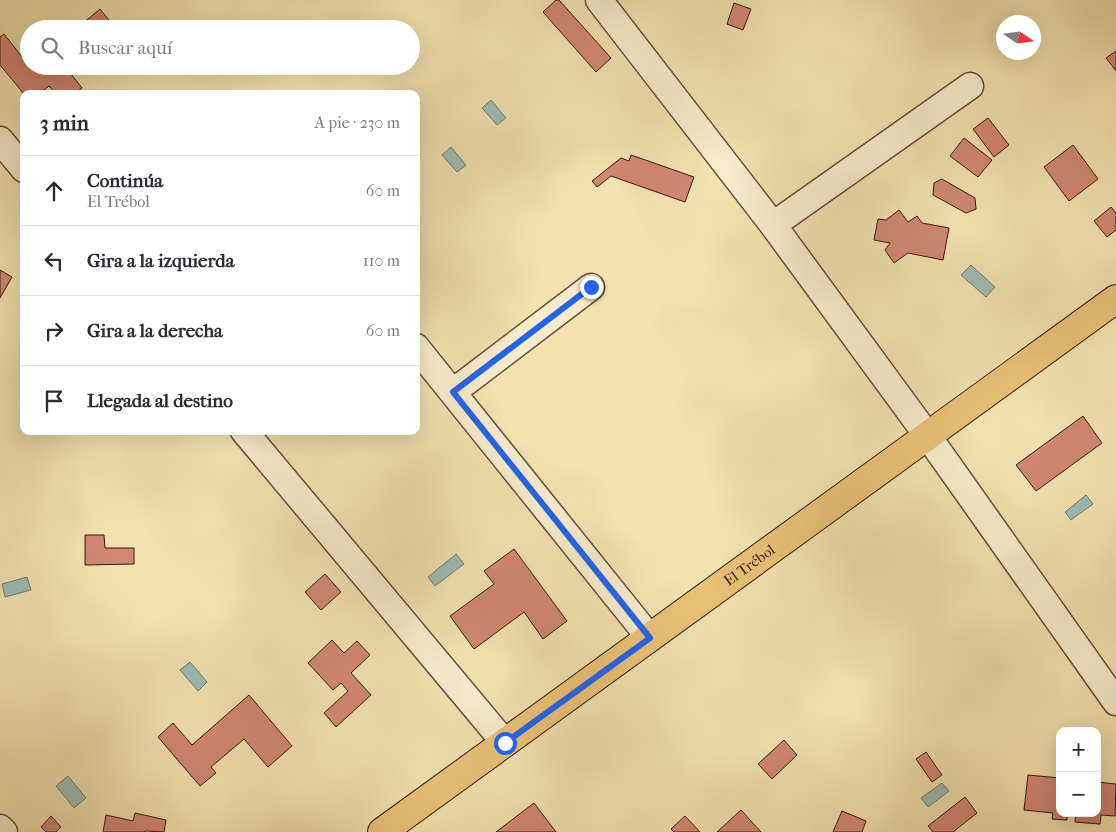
<!DOCTYPE html>
<html lang="es">
<meta charset="utf-8">
<style>
:root{--surface:#fff;--page:#f7f7f7;--text:#2b2b33;--muted:#7c7c81;--line:#e1e1e2}
body{margin:0;font-family:"IM FELL French Canon",serif;background:var(--page);color:var(--text)}
.controls{position:absolute;right:15px;bottom:15px;display:grid;overflow:hidden;border-radius:10px;box-shadow:0 5px 20px #0002}
.controls button{width:45px;height:45px;display:grid;place-items:center;padding:0;border:0;border-bottom:1px solid var(--line);background:var(--surface);color:var(--text);font:25px sans-serif}
.compass{position:absolute;left:996px;top:15px;width:45px;height:45px;border-radius:50%;background:var(--surface);box-shadow:0 5px 20px #0002;rotate:103deg}
.stop{position:absolute;width:15px;height:15px;margin:-11px;border:4px solid #2563eb;border-radius:50%;background:#fff}
.stop.end{background:#2563eb;border-color:#fff;box-shadow:0 1px 5px #0008}
.list{margin:0;padding:0;list-style:none}
h2{display:flex;justify-content:space-between;align-items:center;height:65px;margin:0;padding:0 20px;font-size:21px}
h2 small{font-size:16px;font-weight:400;color:var(--muted)}
.list li{display:grid;grid-template-columns:32px 1fr auto;gap:15px;align-items:center;box-sizing:border-box;height:70px;padding:0 20px;border-top:1px solid var(--line)}
.list b{display:block;font-size:19px;white-space:nowrap}
.list p{margin:0;font-size:16px;white-space:nowrap;color:var(--muted)}
.list em{font-size:16px;font-style:normal;color:var(--muted)}
.icon{flex:none;width:28px;height:28px;fill:none;stroke:currentColor;stroke-width:2;stroke-linecap:round;stroke-linejoin:round}
.map{position:relative;flex:none;width:1116px;height:832px;overflow:hidden}
.search{position:absolute;background:var(--surface);box-shadow:0 5px 20px #0002;left:20px;top:20px;width:400px;height:55px;display:flex;align-items:center;gap:12px;box-sizing:border-box;padding:0 18px;border-radius:28px;color:var(--muted);font-size:19px}
.panel{position:absolute;background:var(--surface);box-shadow:0 5px 20px #0002;left:20px;top:90px;width:400px;height:345px;border-radius:10px}
.map>svg:first-child{display:block}
</style>
<div class="map">
<svg width="1116" height="832" viewBox="0 0 1116 832">
<rect width="100%" height="100%" fill="#f1e2b0"/>
<filter id="stains"><feTurbulence type="fractalNoise" baseFrequency=".004" numOctaves="4"/><feColorMatrix values="0 0 0 0 .2 0 0 0 0 .09 0 0 0 0 .02 0 0 0 .5 -.17"/></filter>
<radialGradient id="worn" r=".72"><stop offset=".6" stop-color="#630" stop-opacity="0"/><stop offset="1" stop-color="#630" stop-opacity=".3"/></radialGradient>
<path fill="#9ebcb5" stroke="#747b72" d="M 491,100 L 506,118 L 497,125 L 482,108 Z
M 451,147 L 466,165 L 457,172 L 442,155 Z
M 971,265 L 995,287 L 986,297 L 961,275 Z
M 1086,495 L 1093,504 L 1071,520 L 1065,512 Z
M 456,554 L 464,564 L 435,586 L 428,577 Z
M 27,577 L 31,590 L 5,597 L 2,584 Z
M 190,662 L 207,682 L 198,691 L 180,670 Z
M 68,776 L 86,798 L 74,808 L 56,786 Z
M 942,783 L 949,791 L 928,807 L 921,798 Z"/>
<path fill="#d18773" stroke="#351a0d" d="M 556,0 L 559,0 L 611,58 L 596,72 L 543,12 Z
M 734,3 L 751,9 L 743,30 L 727,24 Z
M 100,9 L 113,25 L 108,29 L 76,29 Z
M 4,34 L 29,66 L 71,66 L 67,69 L 82,88 L 74,94 L 56,94 L 49,86 L 39,94 L 24,94 L 0,65 L 0,37 Z
M 1116,51 L 1116,71 L 1106,58 Z
M 92,66 L 110,66 L 99,75 Z
M 988,118 L 1009,145 L 994,157 L 973,129 Z
M 964,138 L 992,160 L 978,177 L 950,156 Z
M 1073,145 L 1098,179 L 1069,201 L 1044,167 Z
M 631,155 L 694,177 L 685,202 L 611,176 L 597,187 L 592,181 L 621,158 L 629,161 Z
M 942,179 L 975,198 L 976,209 L 966,213 L 933,195 L 934,183 Z
M 1111,207 L 1116,213 L 1116,230 L 1107,237 L 1094,221 Z
M 899,210 L 908,222 L 917,216 L 922,223 L 949,228 L 943,260 L 908,253 L 894,263 L 885,250 L 890,243 L 874,240 L 878,219 L 886,220 Z
M 0,270 L 12,277 L 0,298 Z
M 1083,416 L 1102,443 L 1036,491 L 1016,465 Z
M 85,535 L 104,535 L 105,548 L 134,548 L 134,564 L 85,565 Z
M 514,549 L 567,621 L 543,639 L 524,612 L 474,649 L 450,616 L 494,584 L 484,571 Z
M 325,574 L 341,592 L 321,610 L 305,592 Z
M 332,640 L 344,653 L 357,641 L 370,655 L 351,673 L 371,695 L 336,727 L 324,713 L 348,691 L 341,683 L 333,690 L 308,663 Z
M 249,695 L 292,746 L 268,767 L 244,739 L 211,767 L 216,773 L 200,786 L 158,737 L 173,723 L 192,745 Z
M 784,740 L 797,755 L 772,779 L 758,764 Z
M 926,752 L 942,775 L 932,782 L 916,759 Z
M 1028,775 L 1060,778 L 1060,813 L 1067,813 L 1067,820 L 1052,819 L 1053,813 L 1024,810 Z
M 1097,782 L 1116,784 L 1115,816 L 1101,815 L 1100,824 L 1075,822 L 1076,813 L 1097,813 Z
M 965,797 L 977,813 L 953,832 L 933,832 L 928,826 Z
M 534,803 L 556,832 L 496,832 Z
M 741,810 L 761,832 L 717,832 Z
M 842,811 L 866,821 L 862,832 L 833,832 Z
M 135,813 L 166,820 L 164,832 L 145,831 L 144,832 L 103,832 L 106,815 L 133,821 Z
M 51,816 L 61,827 L 56,832 L 46,832 L 41,827 Z
M 685,816 L 700,832 L 674,832 L 671,829 Z"/>
<g fill="none" stroke-linecap="round" stroke-linejoin="round">
<defs>
<path id="minor" d="M 599,0 L 773,225 L 927,435 L 1116,702
M 0,140 L 24,169
M 773,225 L 970,86
M 416,347 L 650,638
M 453,392 L 591,287
M 244,431 L 505,743
M 0,828 L 4,832"/>
<g id="major">
<path id="s1" d="M 382,832 L 1116,299"/>
</g>
</defs>
<use href="#minor" stroke="#644c36" stroke-width="29"/>
<use href="#major" stroke="#351a0d" stroke-width="30"/>
<use href="#minor" stroke="#f6eccc" stroke-width="26"/>
<use href="#major" stroke="#e8c178" stroke-width="28"/>
</g>
<g fill="none" stroke-linecap="round" stroke-linejoin="round">
<path stroke="#2563eb" stroke-width="6" d="M 505,743 L 650,638 L 453,392 L 591,287"/>
</g>
<g text-anchor="middle" stroke-width="4" stroke-linejoin="round" paint-order="stroke">
<g font-size="15" fill="#351a0d" stroke="#f6eccc">
<text dy="5" stroke="none"><textPath href="#s1" startOffset="454">El Trébol</textPath></text>
</g>
</g>
<rect width="100%" height="100%" filter="url(#stains)"/>
<rect width="100%" height="100%" fill="url(#worn)"/>
</svg>
<div class="controls">
<button>+</button>
<button>−</button>
</div>
<svg class="compass" viewBox="-18 -18 36 36"><path d="M0-13l5 13h-10z" fill="#e53935"/><path d="M0 13l5-13h-10z" fill="#7c7c81"/></svg>
<div class="stop" style="left:505px;top:743px"></div>
<div class="stop end" style="left:591px;top:287px"></div>
<div class="search"><svg class="icon" aria-label="search" viewBox="0 0 24 24"><circle cx="10" cy="10" r="6"/><path d="M15 15l6 6"/></svg>Buscar aquí</div>
<section class="panel">
<h2>3 min<small>A pie · 230 m</small></h2>
<ul class="list">
<li><svg class="icon" aria-label="ahead" viewBox="0 0 24 24"><path d="M12 20V5M6 11l6-6 6 6"/></svg><div><b>Continúa</b><p>El Trébol</p></div><em>60 m</em></li>
<li><svg class="icon" aria-label="left" viewBox="0 0 24 24"><path d="M17 20v-9H6M10 6l-5 5 5 5"/></svg><div><b>Gira a la izquierda</b></div><em>110 m</em></li>
<li><svg class="icon" aria-label="right" viewBox="0 0 24 24"><path d="M7 20v-9h11M14 6l5 5-5 5"/></svg><div><b>Gira a la derecha</b></div><em>60 m</em></li>
<li><svg class="icon" aria-label="arrive" viewBox="0 0 24 24"><path d="M6 21V4h12l-3 4 3 4H6"/></svg><div><b>Llegada al destino</b></div></li>
</ul>
</section>
</div>
